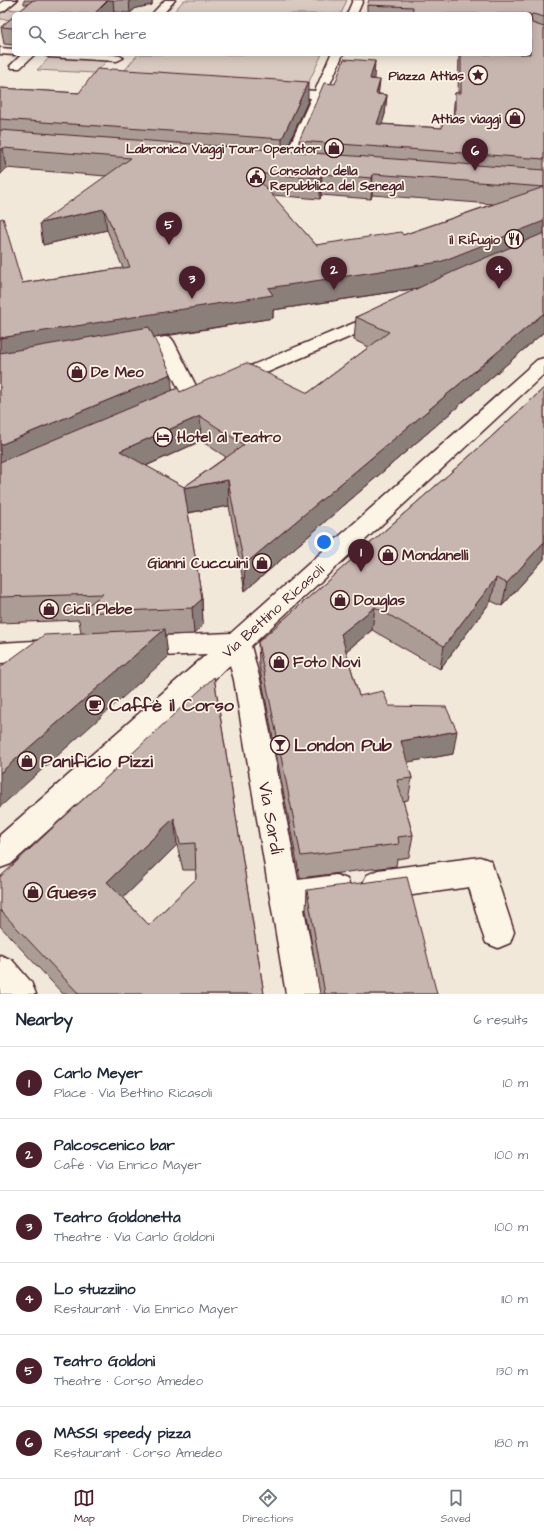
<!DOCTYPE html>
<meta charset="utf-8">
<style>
:root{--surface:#fff;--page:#f6f6f7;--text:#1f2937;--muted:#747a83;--line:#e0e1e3;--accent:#4a1f2b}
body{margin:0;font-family:"Architects Daughter",sans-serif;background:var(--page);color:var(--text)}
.you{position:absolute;left:324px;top:542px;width:14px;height:14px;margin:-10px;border:3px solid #fff;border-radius:50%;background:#1a73e8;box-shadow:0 0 0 6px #1a73e833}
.badge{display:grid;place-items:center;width:26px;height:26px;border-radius:50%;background:var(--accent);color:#fff;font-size:13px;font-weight:700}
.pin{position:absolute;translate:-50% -33px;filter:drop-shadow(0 1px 2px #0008)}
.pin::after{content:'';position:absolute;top:21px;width:14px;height:12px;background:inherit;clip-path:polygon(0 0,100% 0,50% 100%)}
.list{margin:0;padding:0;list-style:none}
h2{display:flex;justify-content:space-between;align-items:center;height:52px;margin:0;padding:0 16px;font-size:17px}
h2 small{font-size:13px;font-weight:400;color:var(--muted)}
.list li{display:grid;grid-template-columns:26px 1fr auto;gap:12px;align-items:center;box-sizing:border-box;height:72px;padding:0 16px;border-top:1px solid var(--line)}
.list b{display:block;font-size:15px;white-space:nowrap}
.list p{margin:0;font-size:13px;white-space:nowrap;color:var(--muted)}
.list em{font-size:13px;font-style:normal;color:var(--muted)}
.icon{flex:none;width:22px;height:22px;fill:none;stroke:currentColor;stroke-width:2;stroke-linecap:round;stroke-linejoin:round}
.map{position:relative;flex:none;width:544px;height:994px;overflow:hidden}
.search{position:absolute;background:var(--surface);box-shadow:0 2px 10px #0003;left:12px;right:12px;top:12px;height:44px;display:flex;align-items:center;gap:10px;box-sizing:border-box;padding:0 14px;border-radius:6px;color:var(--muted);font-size:15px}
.sheet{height:484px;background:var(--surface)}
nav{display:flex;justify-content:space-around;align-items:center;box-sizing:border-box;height:56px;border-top:1px solid var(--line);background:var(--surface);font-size:11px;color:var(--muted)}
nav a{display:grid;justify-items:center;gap:2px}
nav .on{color:var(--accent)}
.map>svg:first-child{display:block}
</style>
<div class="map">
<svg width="544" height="994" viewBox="0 0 544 994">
<rect width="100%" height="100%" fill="#f1e8da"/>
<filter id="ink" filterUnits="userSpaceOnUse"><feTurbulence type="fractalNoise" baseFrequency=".025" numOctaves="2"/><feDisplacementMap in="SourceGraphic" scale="8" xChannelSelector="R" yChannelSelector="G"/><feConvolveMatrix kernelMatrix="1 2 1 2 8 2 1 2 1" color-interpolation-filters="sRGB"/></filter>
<g filter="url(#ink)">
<path fill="#d8cac0" stroke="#917476" d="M 184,0 L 347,0 L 341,14 L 172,14 Z
M 5,9 L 33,11 L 29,14 L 14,14 L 14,19 L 12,20 L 0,19 L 0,13 Z
M 138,54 L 322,54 L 306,88 L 120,76 Z
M 52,55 L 109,59 L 95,73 L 37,70 Z"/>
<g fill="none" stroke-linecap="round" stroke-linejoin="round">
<defs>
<path id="minor" d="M 6,0 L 17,0 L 4,11 L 0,12 L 0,4 Z
M 165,0 L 175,0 L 163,14 L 152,14 Z
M 353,0 L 363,0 L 357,14 L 347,14 Z
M 0,48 L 14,49 L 14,54 L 18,54 L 14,55 L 0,54 Z
M 22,54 L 35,54 L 20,68 L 12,68 L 10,66 Z
M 43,54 C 56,54 117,51 123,58 L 117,61 L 49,57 Z
M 331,54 L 343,54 L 295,165 L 293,168 L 288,169 L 283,168 L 281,165 L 311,98 L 278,96 L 274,95 L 272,92 L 274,89 L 278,88 L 315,91 Z
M 383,311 L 389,312 L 392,316 L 389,320 L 238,385 L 231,387 L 224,385 L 221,381 L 224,377 Z
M 165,337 L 171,338 L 174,342 L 202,398 L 199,402 L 192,404 L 185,402 L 159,348 L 127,354 L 121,352 L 118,348 L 121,344 Z
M 544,358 L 544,374 L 251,646 L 260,680 L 298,880 L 336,875 L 347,879 L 352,890 L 347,901 L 336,905 L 304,909 L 320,994 L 286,994 L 234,680 L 230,665 L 11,864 L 0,868 L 0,835 L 207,654 L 137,657 L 128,654 L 124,647 L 128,640 L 137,637 L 231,633 L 537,360 Z
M 51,640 L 60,643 L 64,650 L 60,657 L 51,660 L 0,663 L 0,643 Z
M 480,857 L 491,861 L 514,932 L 510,943 L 498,948 L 486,943 L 482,932 L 469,887 L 378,900 L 367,895 L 362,885 L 367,875 L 378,870 Z
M 0,955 L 12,960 L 31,982 L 36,994 L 0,994 Z"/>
</defs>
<use href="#minor" stroke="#4a1f2b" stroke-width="3"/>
<use href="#minor" fill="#fcf5e5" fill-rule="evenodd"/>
</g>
<path fill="#ab9d96" stroke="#4a1f2b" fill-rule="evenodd" d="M 24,0 L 152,0 L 152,5 L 136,8 L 130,13 L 114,12 L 112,14 L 16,14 L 29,4 L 24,4 Z
M 544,0 L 544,332 L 245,591 L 229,506 L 188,513 L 202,599 L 203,625 L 194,634 L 165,635 L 168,657 L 81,633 L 79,620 L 0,623 L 0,219 L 22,283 L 123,268 L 107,230 L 43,245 L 106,176 L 6,168 L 0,175 L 0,88 L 79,93 L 308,101 L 286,151 L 298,152 L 299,141 L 335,84 L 374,79 L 379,94 L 387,95 L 385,114 L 382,124 L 442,128 L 453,116 L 455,93 L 458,93 L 459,54 L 530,54 L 530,14 L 367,14 L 367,5 ZM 272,195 L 320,199 L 321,195 L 371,199 L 372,195 L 493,204 L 403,235 L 316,245 ZM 420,288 L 356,317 L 354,340 L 369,347 L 308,393 L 180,392 L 172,390 L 154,338 L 273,318 L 273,310 ZM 201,441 L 226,457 L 184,487 L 146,466 Z
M 14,16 L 14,45 L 4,44 L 1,27 Z
M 544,388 L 544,559 L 502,606 L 491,601 L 440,669 L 372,630 L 346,651 L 359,696 L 389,706 L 453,754 L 407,762 L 412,778 L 408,800 L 403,801 L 413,835 L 409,857 L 397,859 L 396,866 L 300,878 L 259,665 L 258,642 L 489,439 Z
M 214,677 L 264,994 L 63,994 L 0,926 L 0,910 ZM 177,845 L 183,870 L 196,870 L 196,879 L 149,925 L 123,898 Z
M 307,890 L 437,994 L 320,994 L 306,910 Z"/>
<path fill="#8b7f7a" stroke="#4a1f2b" d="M 108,0 L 113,0 L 114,12 L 112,14 L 94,14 Z
M 129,0 L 152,0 L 152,5 L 136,8 L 130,13 Z
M 375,61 L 374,79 L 370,79 Z
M 380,80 L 378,98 L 376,94 Z
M 308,82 L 308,101 L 282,159 L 282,139 Z
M 387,95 L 385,114 L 376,143 L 377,124 Z
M 3,148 L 6,168 L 0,175 L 0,150 Z
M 322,174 L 321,195 L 320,199 L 320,178 Z
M 373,174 L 372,195 L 371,199 L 372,178 Z
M 104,209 L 107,230 L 43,245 L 40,223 Z
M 544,221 L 544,241 L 438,285 L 273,310 L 273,318 L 0,362 L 0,338 L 268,288 Z
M 544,313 L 544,332 L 245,591 L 244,565 Z
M 171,374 L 173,398 L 0,472 L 0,445 Z
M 200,416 L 201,441 L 123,476 L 120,451 Z
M 228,480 L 229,506 L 186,513 L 184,488 Z
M 544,542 L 544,559 L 502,606 L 507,583 Z
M 496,578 L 491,601 L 440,669 L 444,646 Z
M 202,599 L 203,625 L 194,634 L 192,608 Z
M 375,607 L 372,630 L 339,657 L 341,634 Z
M 165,629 L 168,657 L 0,807 L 0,773 Z
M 457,731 L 453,754 L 398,764 L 401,741 Z
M 174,818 L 177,845 L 112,909 L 107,882 Z"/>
<path fill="#c7b6af" stroke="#4a1f2b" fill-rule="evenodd" d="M 33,0 L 108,0 L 94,14 L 16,14 Z
M 369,0 L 544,0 L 544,17 L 533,14 L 531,15 L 532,23 L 544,27 L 544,159 L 299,141 L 324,83 L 335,84 L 344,59 L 375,61 L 370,79 L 380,80 L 376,94 L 387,95 L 377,124 L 442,128 L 443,115 L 455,116 L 455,93 L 461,93 L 461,54 L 530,54 L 530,14 L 412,14 L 413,7 L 367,5 Z
M 14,16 L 14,28 L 1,27 Z
M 97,69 L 110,70 L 111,69 L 308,82 L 282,139 L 0,119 L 0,88 L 79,93 Z
M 0,130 L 544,170 L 544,187 L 373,174 L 372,178 L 322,174 L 320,178 L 253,173 L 316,245 L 401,232 L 403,235 L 544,187 L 544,221 L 440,262 L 268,288 L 273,295 L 0,338 L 0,219 L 3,218 L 22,283 L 130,267 L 104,209 L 40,223 L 131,158 L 3,148 L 0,150 Z
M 544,233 L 544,313 L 244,565 L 228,480 L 184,488 L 202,599 L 192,608 L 78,613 L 103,594 L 0,597 L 0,462 L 178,388 L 180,392 L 246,363 L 308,393 L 389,332 L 356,317 L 457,270 ZM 200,416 L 244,445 L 184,487 L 120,451 Z
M 149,327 L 171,374 L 0,445 L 0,353 Z
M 544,388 L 544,542 L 507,583 L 496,578 L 444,646 L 375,607 L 341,634 L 359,696 L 383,691 L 389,706 L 446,707 L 457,731 L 401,741 L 412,778 L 397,780 L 413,835 L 398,837 L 399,844 L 301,856 L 258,642 L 489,439 Z
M 165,629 L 0,773 L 0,667 L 44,635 Z
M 214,677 L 264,994 L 79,994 L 0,910 L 0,877 ZM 174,818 L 180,844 L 195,843 L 196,879 L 149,925 L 107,882 Z
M 407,877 L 437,994 L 325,994 L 307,890 Z"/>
</g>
<defs>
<symbol id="sight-ring" viewBox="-11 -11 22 22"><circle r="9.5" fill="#fcf5e5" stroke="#4a1f2b" stroke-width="1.5"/><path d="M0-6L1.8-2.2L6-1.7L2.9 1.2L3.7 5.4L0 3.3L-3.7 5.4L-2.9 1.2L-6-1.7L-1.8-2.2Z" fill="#4a1f2b"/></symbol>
<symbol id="shop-ring" viewBox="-11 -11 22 22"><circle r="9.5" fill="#fcf5e5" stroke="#4a1f2b" stroke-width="1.5"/><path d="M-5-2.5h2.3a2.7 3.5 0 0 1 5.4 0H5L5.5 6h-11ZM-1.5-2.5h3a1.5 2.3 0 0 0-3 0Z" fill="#4a1f2b"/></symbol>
<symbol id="civic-ring" viewBox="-11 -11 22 22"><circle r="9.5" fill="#fcf5e5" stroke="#4a1f2b" stroke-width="1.5"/><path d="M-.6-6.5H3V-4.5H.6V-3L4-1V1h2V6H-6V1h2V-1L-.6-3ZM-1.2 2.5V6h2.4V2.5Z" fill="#4a1f2b"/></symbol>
<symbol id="restaurant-ring" viewBox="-11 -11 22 22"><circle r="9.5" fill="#fcf5e5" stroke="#4a1f2b" stroke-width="1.5"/><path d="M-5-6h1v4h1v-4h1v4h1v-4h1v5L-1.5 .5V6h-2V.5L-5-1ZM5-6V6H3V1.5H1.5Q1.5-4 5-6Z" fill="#4a1f2b"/></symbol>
<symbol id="hotel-ring" viewBox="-11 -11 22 22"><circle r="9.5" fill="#fcf5e5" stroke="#4a1f2b" stroke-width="1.5"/><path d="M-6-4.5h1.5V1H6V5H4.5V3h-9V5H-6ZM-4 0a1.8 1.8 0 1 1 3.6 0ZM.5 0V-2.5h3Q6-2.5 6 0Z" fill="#4a1f2b"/></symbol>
<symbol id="cafe-ring" viewBox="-11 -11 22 22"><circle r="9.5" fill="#fcf5e5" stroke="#4a1f2b" stroke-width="1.5"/><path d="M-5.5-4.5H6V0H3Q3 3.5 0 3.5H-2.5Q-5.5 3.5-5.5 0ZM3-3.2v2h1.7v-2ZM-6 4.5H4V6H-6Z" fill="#4a1f2b"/></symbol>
<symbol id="bar-ring" viewBox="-11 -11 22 22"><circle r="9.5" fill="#fcf5e5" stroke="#4a1f2b" stroke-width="1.5"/><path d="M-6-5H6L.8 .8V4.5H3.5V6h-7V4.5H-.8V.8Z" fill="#4a1f2b"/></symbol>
</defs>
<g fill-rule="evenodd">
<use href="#sight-ring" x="467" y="64" width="22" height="22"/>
<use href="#shop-ring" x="504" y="107" width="22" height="22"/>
<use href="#shop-ring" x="323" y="137" width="22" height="22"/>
<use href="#civic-ring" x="245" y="166" width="22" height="22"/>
<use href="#restaurant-ring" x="503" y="228" width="22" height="22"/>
<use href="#shop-ring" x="66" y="361" width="22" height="22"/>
<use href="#hotel-ring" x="152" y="426" width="22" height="22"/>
<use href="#shop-ring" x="377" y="544" width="22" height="22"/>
<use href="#shop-ring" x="251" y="552" width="22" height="22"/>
<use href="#shop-ring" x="329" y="589" width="22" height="22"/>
<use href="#shop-ring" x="38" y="598" width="22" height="22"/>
<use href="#shop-ring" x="268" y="651" width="22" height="22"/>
<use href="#cafe-ring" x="84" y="694" width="22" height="22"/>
<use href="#bar-ring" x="269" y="734" width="22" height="22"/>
<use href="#shop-ring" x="16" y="750" width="22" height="22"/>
<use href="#shop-ring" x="22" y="881" width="22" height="22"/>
</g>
<g text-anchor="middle" stroke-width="3.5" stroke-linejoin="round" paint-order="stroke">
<g font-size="13" font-weight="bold" fill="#4a1f2b" stroke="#fcf5e5" text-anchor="end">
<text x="464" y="80">Piazza Attias</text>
<text x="501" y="123">Attias viaggi</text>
<text x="320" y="153">Labronica Viaggi Tour Operator</text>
<text x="270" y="175" text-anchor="start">Consolato della<tspan x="270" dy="15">Repubblica del Senegal</tspan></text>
<text x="500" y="244">il Rifugio</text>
</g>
<g font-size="15" font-weight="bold" fill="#4a1f2b" stroke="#fcf5e5" text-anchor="start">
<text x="91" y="377">De Meo</text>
<text x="177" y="442">Hotel al Teatro</text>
<text x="402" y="560">Mondanelli</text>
<text x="248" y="568" text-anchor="end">Gianni Cuccuini</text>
<text x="354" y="605">Douglas</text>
<text x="63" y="614">Cicli Plebe</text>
<text x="293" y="667">Foto Novi</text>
</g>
<g font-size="15" fill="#4a1f2b" stroke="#fcf5e5">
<text transform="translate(273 611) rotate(-42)" y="5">Via Bettino Ricasoli</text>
</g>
<g font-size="18" font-weight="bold" fill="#4a1f2b" stroke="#fcf5e5" text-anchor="start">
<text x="109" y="711">Caffè il Corso</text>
<text x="294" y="751">London Pub</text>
<text x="41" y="767">Panificio Pizzi</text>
<text x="47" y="898">Guess</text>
</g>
<g font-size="18" fill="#4a1f2b" stroke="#fcf5e5">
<text transform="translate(271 818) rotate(80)" y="6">Via Sardi</text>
</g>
</g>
</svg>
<div class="you"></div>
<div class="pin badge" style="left:361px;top:572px">1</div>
<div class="pin badge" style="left:334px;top:290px">2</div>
<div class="pin badge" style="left:192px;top:299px">3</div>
<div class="pin badge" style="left:499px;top:289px">4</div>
<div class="pin badge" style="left:169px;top:245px">5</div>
<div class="pin badge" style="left:475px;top:171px">6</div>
<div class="search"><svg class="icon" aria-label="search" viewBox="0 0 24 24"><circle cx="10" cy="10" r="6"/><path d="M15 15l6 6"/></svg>Search here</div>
</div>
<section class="sheet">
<h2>Nearby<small>6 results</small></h2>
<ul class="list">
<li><span class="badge">1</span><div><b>Carlo Meyer</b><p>Place · Via Bettino Ricasoli</p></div><em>10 m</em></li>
<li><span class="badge">2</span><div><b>Palcoscenico bar</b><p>Café · Via Enrico Mayer</p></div><em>100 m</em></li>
<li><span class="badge">3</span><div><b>Teatro Goldonetta</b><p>Theatre · Via Carlo Goldoni</p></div><em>100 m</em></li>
<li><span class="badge">4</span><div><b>Lo stuzziino</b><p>Restaurant · Via Enrico Mayer</p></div><em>110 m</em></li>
<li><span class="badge">5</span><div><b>Teatro Goldoni</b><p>Theatre · Corso Amedeo</p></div><em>130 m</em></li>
<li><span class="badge">6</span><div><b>MASSI speedy pizza</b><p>Restaurant · Corso Amedeo</p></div><em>180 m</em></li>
</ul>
</section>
<nav>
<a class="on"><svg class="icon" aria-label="map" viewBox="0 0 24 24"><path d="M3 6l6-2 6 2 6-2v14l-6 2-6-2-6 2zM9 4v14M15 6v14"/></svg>Map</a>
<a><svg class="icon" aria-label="directions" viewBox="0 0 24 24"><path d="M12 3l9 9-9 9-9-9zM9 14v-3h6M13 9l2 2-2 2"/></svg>Directions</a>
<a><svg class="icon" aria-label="saved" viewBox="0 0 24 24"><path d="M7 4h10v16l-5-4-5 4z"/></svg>Saved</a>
</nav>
